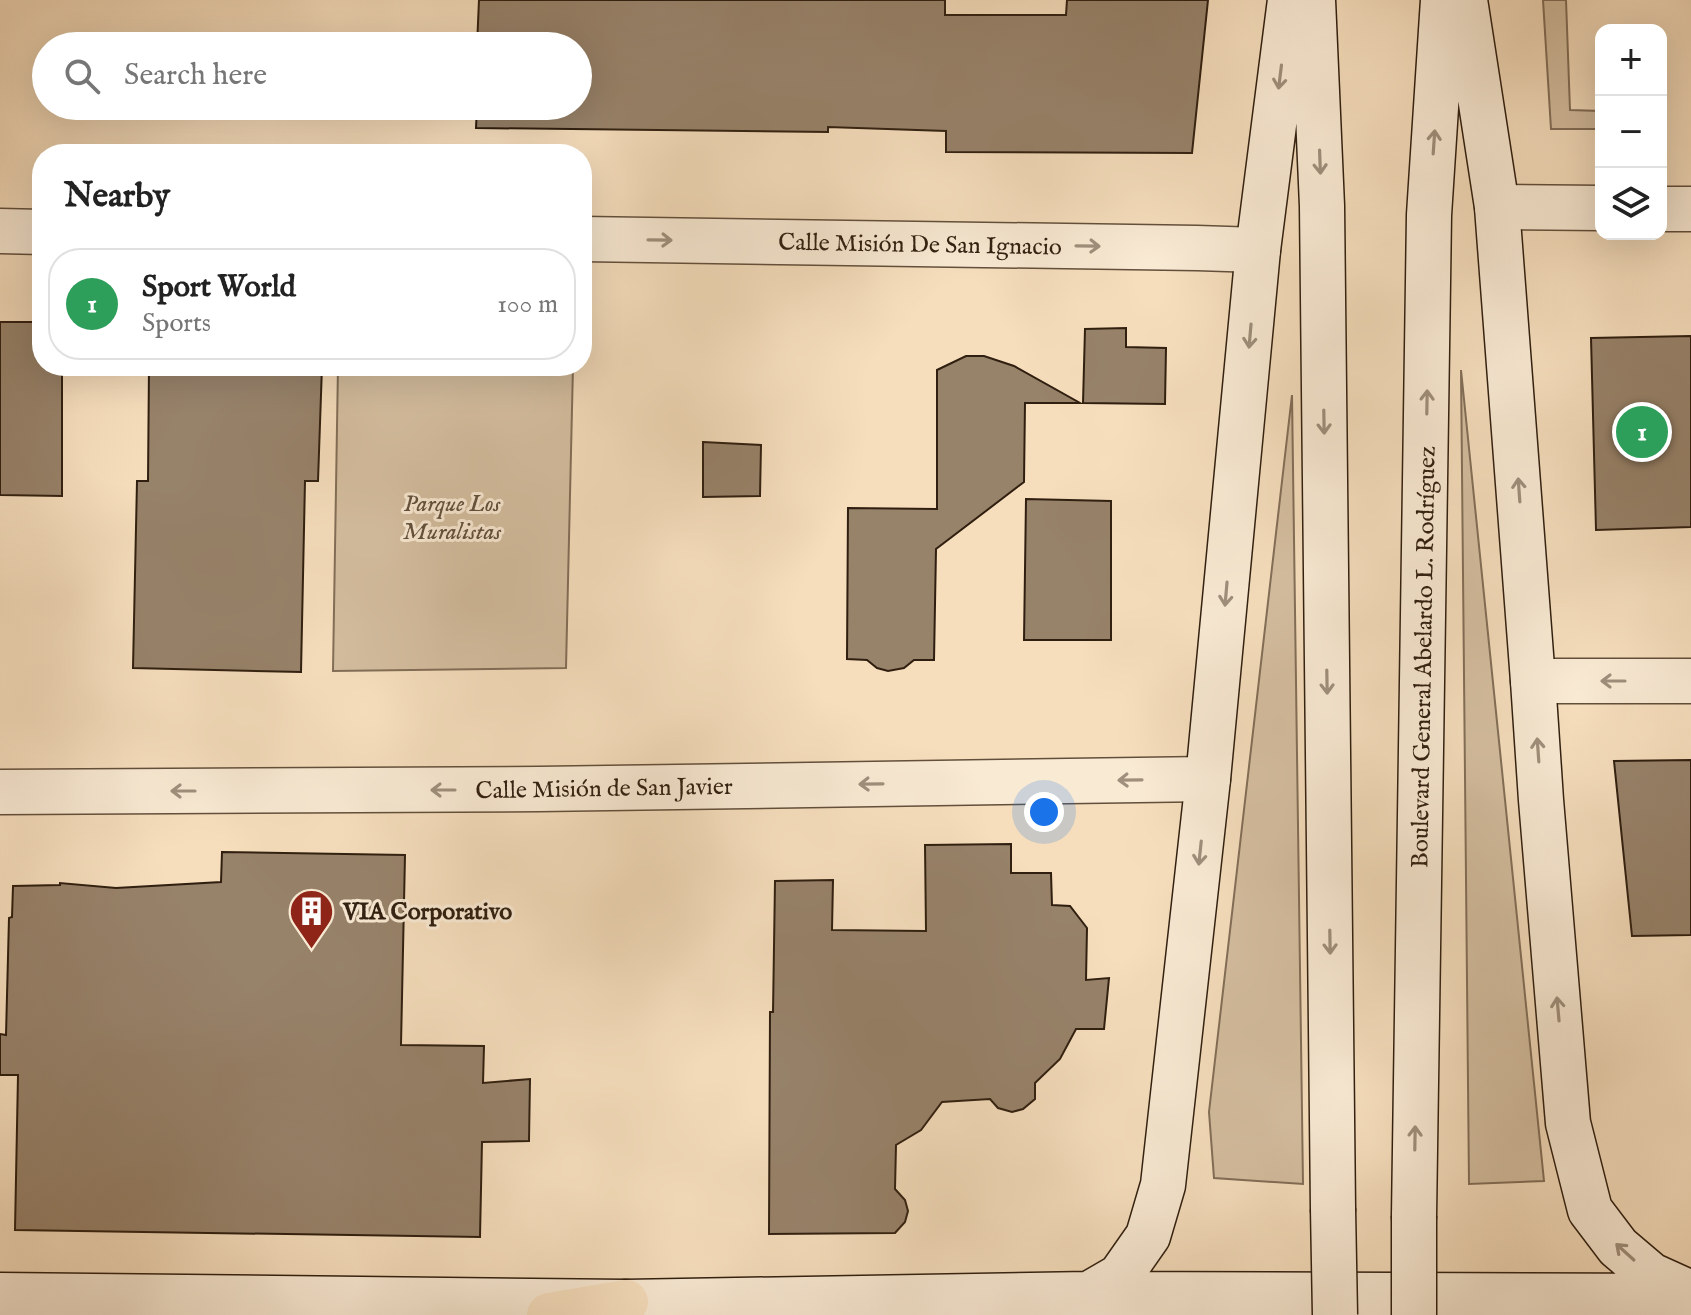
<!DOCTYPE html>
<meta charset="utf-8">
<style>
:root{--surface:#fff;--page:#f6f6f6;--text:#222;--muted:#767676;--line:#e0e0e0;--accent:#8f2418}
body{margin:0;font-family:"IM FELL English",serif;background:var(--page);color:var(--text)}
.controls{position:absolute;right:24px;top:24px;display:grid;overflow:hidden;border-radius:16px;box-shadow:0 8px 32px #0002}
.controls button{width:72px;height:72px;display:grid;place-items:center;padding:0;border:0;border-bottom:2px solid var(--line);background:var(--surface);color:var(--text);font:40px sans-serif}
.you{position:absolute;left:1044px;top:812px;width:28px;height:28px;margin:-20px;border:6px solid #fff;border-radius:50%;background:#1a73e8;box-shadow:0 0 0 12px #1a73e833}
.badge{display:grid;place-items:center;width:52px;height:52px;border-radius:50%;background:var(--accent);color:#fff;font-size:26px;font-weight:700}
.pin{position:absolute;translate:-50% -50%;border:4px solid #fff;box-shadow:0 2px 8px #0006}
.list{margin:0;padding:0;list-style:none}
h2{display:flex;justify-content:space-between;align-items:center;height:104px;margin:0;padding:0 32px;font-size:34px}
h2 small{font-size:26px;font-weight:400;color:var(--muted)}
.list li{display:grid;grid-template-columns:52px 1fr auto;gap:24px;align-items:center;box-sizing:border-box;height:112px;margin:0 16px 16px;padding:0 16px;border:2px solid var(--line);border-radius:32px}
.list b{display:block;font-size:30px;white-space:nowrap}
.list p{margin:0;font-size:26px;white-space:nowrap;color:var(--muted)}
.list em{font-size:26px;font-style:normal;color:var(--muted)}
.icon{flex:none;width:44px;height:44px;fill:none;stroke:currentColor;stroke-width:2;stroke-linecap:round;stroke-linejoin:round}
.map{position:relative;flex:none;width:1691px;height:1315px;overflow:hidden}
.search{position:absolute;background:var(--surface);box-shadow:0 8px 32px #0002;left:32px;top:32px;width:560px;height:88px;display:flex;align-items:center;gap:20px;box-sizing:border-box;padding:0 28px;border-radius:44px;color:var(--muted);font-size:30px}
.panel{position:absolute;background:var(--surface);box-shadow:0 8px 32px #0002;left:32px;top:144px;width:560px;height:232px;border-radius:32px}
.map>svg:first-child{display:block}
</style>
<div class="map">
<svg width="1691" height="1315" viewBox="0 0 1691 1315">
<rect width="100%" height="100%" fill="#f6debd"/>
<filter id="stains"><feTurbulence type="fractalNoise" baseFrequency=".0025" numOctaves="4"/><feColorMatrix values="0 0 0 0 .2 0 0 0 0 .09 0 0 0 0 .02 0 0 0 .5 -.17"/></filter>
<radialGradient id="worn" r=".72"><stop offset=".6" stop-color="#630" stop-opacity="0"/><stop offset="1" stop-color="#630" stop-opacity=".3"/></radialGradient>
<path fill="#d4bea0" stroke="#826e58" stroke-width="2" d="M 1543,0 L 1566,0 L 1570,110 L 1601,111 L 1601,129 L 1551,129 Z
M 338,366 L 573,366 L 566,668 L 333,671 Z
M 1461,370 L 1544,1181 L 1469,1184 Z
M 1292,395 L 1303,1184 L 1214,1178 L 1209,1112 Z"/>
<path fill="#97826a" stroke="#301f10" stroke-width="2" d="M 479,0 L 945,0 L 945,15 L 1066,15 L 1067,0 L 1208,0 L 1192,153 L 946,152 L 946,131 L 828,127 L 828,132 L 476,128 L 477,106 L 578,106 L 578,46 L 477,46 Z
M 0,322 L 42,322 L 42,366 L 62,366 L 62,496 L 0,495 Z
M 1126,328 L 1126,347 L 1166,348 L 1165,404 L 1083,403 L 1085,329 Z
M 1691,336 L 1691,527 L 1596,530 L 1591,338 Z
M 966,356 L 984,356 L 1014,366 L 1080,403 L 1025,403 L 1024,482 L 936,549 L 934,660 L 914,660 L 904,668 L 888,671 L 877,668 L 867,660 L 847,659 L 848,508 L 937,509 L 937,370 Z
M 149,366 L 322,366 L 318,481 L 305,481 L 301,672 L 133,668 L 137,481 L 148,481 Z
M 703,442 L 761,445 L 760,496 L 703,497 Z
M 1026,499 L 1111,501 L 1111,640 L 1024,640 Z
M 1691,760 L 1691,935 L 1632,936 L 1614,761 Z
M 1011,844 L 1011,873 L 1051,873 L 1052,905 L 1070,906 L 1087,928 L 1086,980 L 1109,978 L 1104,1029 L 1076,1029 L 1060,1059 L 1035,1083 L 1035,1099 L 1023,1109 L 1012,1112 L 998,1108 L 990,1099 L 942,1102 L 921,1130 L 896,1145 L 895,1189 L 905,1200 L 908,1211 L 905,1222 L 895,1233 L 769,1234 L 770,1012 L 773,1012 L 775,881 L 833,880 L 832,930 L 926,931 L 925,845 Z
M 222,852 L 405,855 L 401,1045 L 484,1046 L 483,1083 L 530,1079 L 529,1141 L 482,1142 L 480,1237 L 15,1230 L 18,1075 L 0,1075 L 0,1034 L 6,1035 L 9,918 L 12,917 L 13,886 L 60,885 L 60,883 L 116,888 L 221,882 Z"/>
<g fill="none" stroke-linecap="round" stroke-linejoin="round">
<defs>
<path id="street" d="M 1497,207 L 1601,208
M 1661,209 L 1691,209
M 0,231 L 42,232
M 582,239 L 1197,248 L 1258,250
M 1533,681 L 1691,681
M 0,792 L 539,789 L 1208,779"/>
<path id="secondary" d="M 1313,0 L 1322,206 L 1333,1209
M 1465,0 L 1497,207 L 1533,681 L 1541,800 L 1568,1123 L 1590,1210 L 1618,1247 L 1651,1275 L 1691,1293
M 1414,1216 L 1429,215 L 1443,0
M 1089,1294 L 1120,1276 L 1148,1236 L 1163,1185 L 1208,779 L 1258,250 L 1290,0
M 0,1295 L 626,1302 L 1089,1294 L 1691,1296"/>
<path id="highway" d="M 549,1315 L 626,1302"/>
</defs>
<use href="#street" stroke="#624f3b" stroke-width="47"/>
<use href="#secondary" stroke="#301f10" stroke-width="47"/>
<use href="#highway" stroke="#301f10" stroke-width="47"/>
<use href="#street" stroke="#f9ead4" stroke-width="44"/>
<use href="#secondary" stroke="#f9ead4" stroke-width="44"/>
<use href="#highway" stroke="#f6debd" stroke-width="44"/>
<defs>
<path id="secondary-bridge" d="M 1333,1209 L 1335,1315
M 1414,1216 L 1414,1315"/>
</defs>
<use href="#secondary-bridge" stroke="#301f10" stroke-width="47" stroke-linecap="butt"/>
<use href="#secondary-bridge" stroke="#f9ead4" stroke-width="44"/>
</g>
<defs><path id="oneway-shaft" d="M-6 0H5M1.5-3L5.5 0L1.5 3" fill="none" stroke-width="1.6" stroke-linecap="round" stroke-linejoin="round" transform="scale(2)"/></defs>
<g stroke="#9f8f7c">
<use href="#oneway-shaft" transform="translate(1280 77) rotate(97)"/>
<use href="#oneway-shaft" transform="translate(1434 142) rotate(-86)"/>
<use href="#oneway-shaft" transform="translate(1320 162) rotate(88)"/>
<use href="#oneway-shaft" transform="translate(660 240) rotate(1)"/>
<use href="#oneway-shaft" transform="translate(1088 246) rotate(1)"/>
<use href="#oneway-shaft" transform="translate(1250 336) rotate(95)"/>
<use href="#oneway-shaft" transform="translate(1427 402) rotate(-89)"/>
<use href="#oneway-shaft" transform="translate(1324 422) rotate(89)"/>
<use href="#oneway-shaft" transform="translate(1519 490) rotate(-94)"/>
<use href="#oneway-shaft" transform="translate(1226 594) rotate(95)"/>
<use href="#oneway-shaft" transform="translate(1613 681) rotate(-180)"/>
<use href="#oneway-shaft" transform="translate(1327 682) rotate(89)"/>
<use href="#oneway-shaft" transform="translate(1538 750) rotate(-94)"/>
<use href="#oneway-shaft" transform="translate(1130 780) rotate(179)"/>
<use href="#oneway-shaft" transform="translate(871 784) rotate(179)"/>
<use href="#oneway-shaft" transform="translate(443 790) rotate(180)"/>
<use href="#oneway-shaft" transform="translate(183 791) rotate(180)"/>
<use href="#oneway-shaft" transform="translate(1200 853) rotate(96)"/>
<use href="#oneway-shaft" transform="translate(1330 942) rotate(89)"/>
<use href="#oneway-shaft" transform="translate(1558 1009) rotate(-95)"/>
<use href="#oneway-shaft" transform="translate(1415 1138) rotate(-89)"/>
<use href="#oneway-shaft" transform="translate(1625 1252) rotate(-138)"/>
</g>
<defs>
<symbol id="building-pin" viewBox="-11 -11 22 30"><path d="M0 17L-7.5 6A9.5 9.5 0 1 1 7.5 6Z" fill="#8f2418" stroke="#f9ead4"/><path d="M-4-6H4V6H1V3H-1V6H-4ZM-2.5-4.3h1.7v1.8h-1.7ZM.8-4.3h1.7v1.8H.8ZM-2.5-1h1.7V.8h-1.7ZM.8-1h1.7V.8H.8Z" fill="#fff"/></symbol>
</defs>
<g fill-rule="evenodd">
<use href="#building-pin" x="286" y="886" width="51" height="69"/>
</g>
<g text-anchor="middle" stroke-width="6" stroke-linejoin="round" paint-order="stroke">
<g font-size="24" fill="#301f10" stroke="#f9ead4">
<text transform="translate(920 244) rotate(1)" y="8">Calle Misión De San Ignacio</text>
<text transform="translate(1423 657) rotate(-89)" y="8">Boulevard General Abelardo L. Rodríguez</text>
<text transform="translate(604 788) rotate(-1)" y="8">Calle Misión de San Javier</text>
</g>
<g font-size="24" font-style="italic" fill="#614f3b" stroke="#f9ead4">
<text x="452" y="511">Parque Los<tspan x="452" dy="28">Muralistas</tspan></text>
</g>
<g font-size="24" font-weight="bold" fill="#301f10" stroke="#f9ead4" text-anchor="start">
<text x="343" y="919">VIA Corporativo</text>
</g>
</g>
<rect width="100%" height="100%" filter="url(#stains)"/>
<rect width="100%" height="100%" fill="url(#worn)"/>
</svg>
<div class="controls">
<button>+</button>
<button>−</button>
<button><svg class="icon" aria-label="layers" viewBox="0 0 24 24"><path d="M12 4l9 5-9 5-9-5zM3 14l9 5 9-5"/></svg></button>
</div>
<div class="you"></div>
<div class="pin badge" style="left:1642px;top:432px;background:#2e9e5b">1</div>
<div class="search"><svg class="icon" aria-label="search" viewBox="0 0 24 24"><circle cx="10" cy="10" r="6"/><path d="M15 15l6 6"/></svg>Search here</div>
<section class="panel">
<h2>Nearby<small></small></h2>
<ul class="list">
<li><span class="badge" style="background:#2e9e5b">1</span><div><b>Sport World</b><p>Sports</p></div><em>100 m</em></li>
</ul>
</section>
</div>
